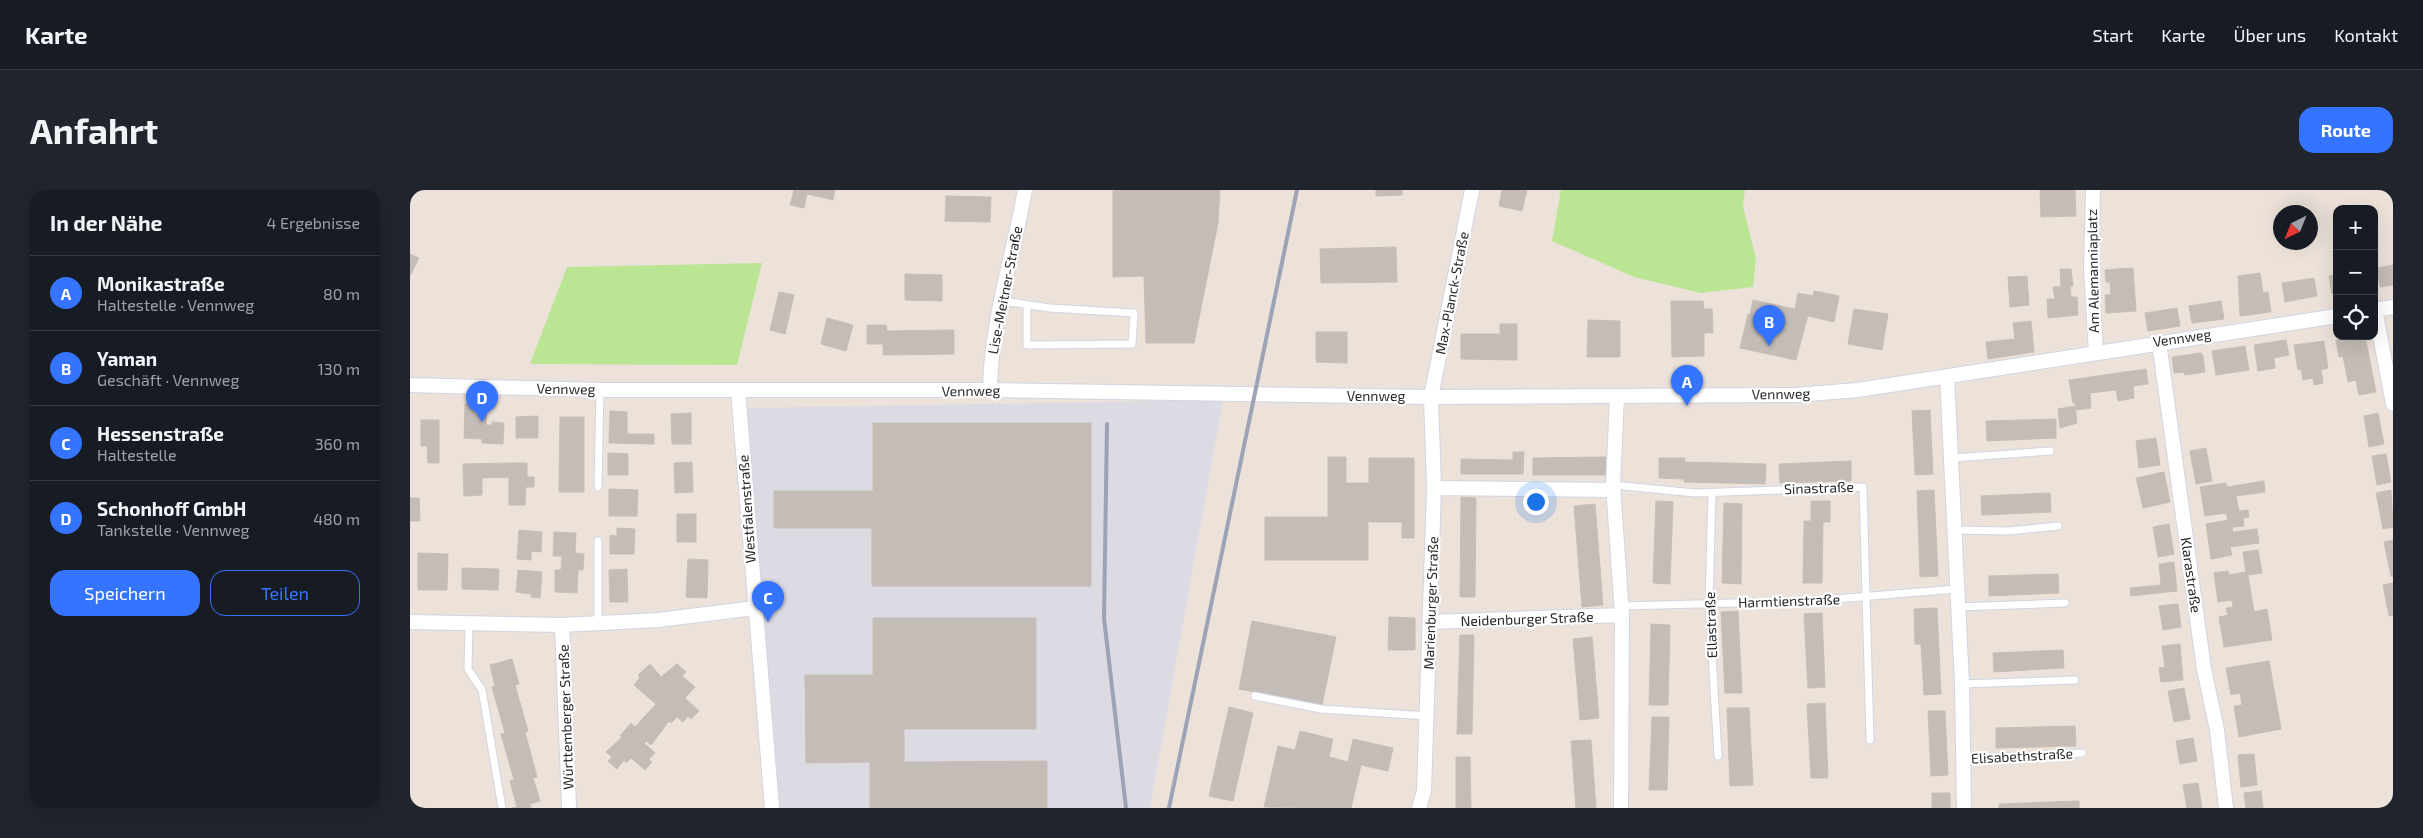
<!DOCTYPE html>
<html lang="de">
<meta charset="utf-8">
<style>
:root{--surface:#171b24;--page:#20242c;--text:#f1f3f6;--muted:#9ea1a6;--line:#363941;--accent:#3474ff}
body{margin:0;font-family:"Exo 2",sans-serif;background:var(--page);color:var(--text)}
.controls{position:absolute;right:15px;top:15px;display:grid;overflow:hidden;border-radius:10px;box-shadow:0 5px 20px #0002}
.controls button{width:45px;height:45px;display:grid;place-items:center;padding:0;border:0;border-bottom:1px solid var(--line);background:var(--surface);color:var(--text);font:25px sans-serif}
.compass{position:absolute;left:1863px;top:15px;width:45px;height:45px;border-radius:50%;background:var(--surface);box-shadow:0 5px 20px #0002;rotate:223deg}
.you{position:absolute;left:1125px;top:311px;width:18px;height:18px;margin:-12px;border:4px solid #fff;border-radius:50%;background:#1a73e8;box-shadow:0 0 0 8px #1a73e833}
.badge{display:grid;place-items:center;width:32px;height:32px;border-radius:50%;background:var(--accent);color:#fff;font-size:16px;font-weight:700}
.pin{position:absolute;translate:-50% -41px;filter:drop-shadow(0 1px 2px #0008)}
.pin::after{content:'';position:absolute;top:26px;width:18px;height:15px;background:inherit;clip-path:polygon(0 0,100% 0,50% 100%)}
.list{margin:0;padding:0;list-style:none}
h2{display:flex;justify-content:space-between;align-items:center;height:65px;margin:0;padding:0 20px;font-size:21px}
h2 small{font-size:16px;font-weight:400;color:var(--muted)}
.list li{display:grid;grid-template-columns:32px 1fr auto;gap:15px;align-items:center;box-sizing:border-box;height:75px;padding:0 20px;border-top:1px solid var(--line)}
.list b{display:block;font-size:19px;white-space:nowrap}
.list p{margin:0;font-size:16px;white-space:nowrap;color:var(--muted)}
.list em{font-size:16px;font-style:normal;color:var(--muted)}
.actions{display:flex;gap:10px;padding:15px 20px}
.actions a{flex:1;padding:11px 0;border:1px solid var(--accent);border-radius:15px;text-align:center;font-size:18px;color:var(--accent)}
.actions .main{background:var(--accent);color:#fff}
.icon{flex:none;width:28px;height:28px;fill:none;stroke:currentColor;stroke-width:2;stroke-linecap:round;stroke-linejoin:round}
.map{position:relative;flex:none;width:1983px;height:618px;overflow:hidden;border-radius:15px}
header{display:flex;align-items:center;gap:30px;box-sizing:border-box;height:70px;padding:0 25px;background:var(--surface);border-bottom:1px solid var(--line)}
header strong{font-size:24px}
nav{display:flex;gap:28px;margin-inline-start:auto;font-size:18px}
.intro{display:flex;align-items:center;justify-content:space-between;box-sizing:border-box;height:120px;padding:0 30px}
h1{margin:0;font-size:35px}
.button{padding:12px 22px;border-radius:15px;background:var(--accent);color:#fff;font-size:18px;font-weight:700}
main{display:flex;gap:30px;padding:0 30px}
aside{flex:1;background:var(--surface);border-radius:15px;box-shadow:0 5px 20px #0002}
.map>svg:first-child{display:block}
</style>
<header>
<strong>Karte</strong>
<nav><a>Start</a><a>Karte</a><a>Über uns</a><a>Kontakt</a></nav>
</header>
<div class="intro"><h1>Anfahrt</h1><a class="button">Route</a></div>
<main>
<aside>
<h2>In der Nähe<small>4 Ergebnisse</small></h2>
<ul class="list">
<li><span class="badge">A</span><div><b>Monikastraße</b><p>Haltestelle · Vennweg</p></div><em>80 m</em></li>
<li><span class="badge">B</span><div><b>Yaman</b><p>Geschäft · Vennweg</p></div><em>130 m</em></li>
<li><span class="badge">C</span><div><b>Hessenstraße</b><p>Haltestelle</p></div><em>360 m</em></li>
<li><span class="badge">D</span><div><b>Schonhoff GmbH</b><p>Tankstelle · Vennweg</p></div><em>480 m</em></li>
</ul>
<div class="actions"><a class="main">Speichern</a><a>Teilen</a></div>
</aside>
<div class="map">
<svg width="1983" height="618" viewBox="0 0 1983 618">
<rect width="100%" height="100%" fill="#ece2da"/>
<path fill="#dcdbe4" d="M 813,210 L 740,618 L 367,618 L 337,218 Z"/>
<path fill="#bae693" d="M 1151,0 L 1335,0 L 1333,17 L 1346,68 L 1343,97 L 1291,103 L 1224,87 L 1142,51 Z
M 352,73 L 327,175 L 120,174 L 157,77 Z"/>
<path fill="#c4bcb7" stroke="#c7beb4" d="M 384,0 L 425,0 L 423,10 L 397,4 L 394,18 L 380,15 Z
M 703,0 L 810,0 L 808,33 L 784,153 L 736,153 L 734,86 L 703,87 Z
M 966,0 L 992,0 L 992,5 L 966,6 Z
M 1092,0 L 1117,0 L 1112,21 L 1089,16 Z
M 1630,0 L 1665,0 L 1666,26 L 1631,27 Z
M 536,6 L 581,7 L 580,32 L 535,31 Z
M 986,57 L 987,92 L 911,93 L 910,59 Z
M 0,64 L 9,68 L 0,86 Z
M 1983,75 L 1983,95 L 1970,97 L 1967,78 Z
M 1723,78 L 1726,121 L 1696,123 L 1695,105 L 1709,104 L 1707,79 Z
M 1650,79 L 1661,79 L 1663,96 L 1651,97 Z
M 1707,79 L 1709,104 L 1701,105 L 1700,92 L 1696,92 L 1695,80 Z
M 1850,83 L 1853,103 L 1858,102 L 1861,122 L 1830,126 L 1828,86 Z
M 495,84 L 532,85 L 532,111 L 495,110 Z
M 1927,85 L 1927,103 L 1922,104 L 1919,86 Z
M 1617,86 L 1619,115 L 1600,117 L 1598,87 Z
M 1904,88 L 1907,106 L 1875,112 L 1872,93 Z
M 1660,96 L 1661,107 L 1667,107 L 1668,125 L 1638,128 L 1637,109 L 1645,109 L 1643,97 Z
M 1404,101 L 1429,106 L 1424,132 L 1398,126 Z
M 369,102 L 384,105 L 375,144 L 360,140 Z
M 1388,103 L 1403,106 L 1386,170 L 1330,158 L 1338,124 L 1340,125 L 1343,110 L 1385,119 Z
M 1261,111 L 1293,111 L 1294,119 L 1302,119 L 1303,143 L 1294,143 L 1294,166 L 1262,167 Z
M 1811,111 L 1814,129 L 1782,133 L 1779,116 Z
M 1767,118 L 1770,136 L 1738,141 L 1735,123 Z
M 1444,119 L 1478,124 L 1472,160 L 1438,154 Z
M 417,128 L 443,135 L 436,161 L 411,154 Z
M 1178,130 L 1210,131 L 1210,167 L 1177,167 Z
M 1621,131 L 1624,162 L 1578,169 L 1576,152 L 1605,149 L 1603,133 Z
M 1090,134 L 1107,134 L 1107,170 L 1051,169 L 1051,144 L 1090,144 Z
M 457,135 L 476,135 L 477,141 L 544,140 L 544,164 L 473,165 L 473,154 L 457,154 Z
M 906,142 L 937,142 L 937,173 L 906,172 Z
M 1947,146 L 1955,146 L 1966,202 L 1949,205 L 1946,190 L 1938,192 L 1933,166 L 1929,167 L 1926,150 Z
M 1876,150 L 1879,165 L 1864,168 L 1865,178 L 1848,181 L 1844,155 Z
M 1914,151 L 1918,178 L 1911,180 L 1913,193 L 1904,195 L 1903,188 L 1893,190 L 1891,179 L 1888,180 L 1884,155 Z
M 1835,156 L 1839,180 L 1806,185 L 1802,161 Z
M 1791,163 L 1793,166 L 1795,182 L 1775,185 L 1774,182 L 1764,183 L 1762,167 Z
M 1736,179 L 1738,194 L 1723,196 L 1724,208 L 1708,211 L 1706,200 L 1680,203 L 1681,218 L 1666,220 L 1665,213 L 1663,213 L 1659,190 Z
M 55,214 L 77,215 L 76,235 L 82,235 L 82,232 L 94,233 L 93,254 L 72,253 L 72,249 L 54,248 Z
M 1665,216 L 1667,233 L 1650,238 L 1648,219 Z
M 1520,220 L 1523,284 L 1505,285 L 1502,221 Z
M 200,221 L 217,222 L 217,244 L 244,244 L 244,254 L 199,253 Z
M 281,223 L 281,254 L 262,254 L 261,224 Z
M 1968,223 L 1974,254 L 1959,257 L 1954,226 Z
M 128,226 L 128,248 L 106,248 L 106,227 Z
M 150,227 L 174,227 L 174,302 L 149,302 Z
M 1646,229 L 1646,248 L 1577,251 L 1576,231 Z
M 11,230 L 29,230 L 29,273 L 18,273 L 17,256 L 11,256 Z
M 463,233 L 681,233 L 681,396 L 462,396 L 462,338 L 364,338 L 364,301 L 463,301 Z
M 1746,248 L 1750,275 L 1729,278 L 1726,251 Z
M 1796,258 L 1802,291 L 1786,294 L 1780,261 Z
M 1103,262 L 1114,262 L 1113,284 L 1051,284 L 1051,269 L 1103,270 Z
M 198,263 L 218,264 L 218,285 L 198,285 Z
M 1976,264 L 1981,292 L 1967,295 L 1962,266 Z
M 918,267 L 936,267 L 936,293 L 959,293 L 959,268 L 1004,268 L 1004,348 L 992,348 L 992,332 L 958,332 L 958,370 L 855,370 L 855,327 L 918,327 Z
M 1196,267 L 1197,285 L 1123,285 L 1123,268 Z
M 1249,268 L 1275,268 L 1274,272 L 1356,274 L 1355,294 L 1274,292 L 1274,289 L 1249,288 Z
M 1441,271 L 1441,291 L 1370,293 L 1369,274 Z
M 282,272 L 283,302 L 265,303 L 264,273 Z
M 99,273 L 99,287 L 72,288 L 72,305 L 54,306 L 53,274 Z
M 99,273 L 117,273 L 117,287 L 124,287 L 124,297 L 116,297 L 115,315 L 99,315 Z
M 1754,282 L 1760,312 L 1733,318 L 1726,288 Z
M 1854,291 L 1855,302 L 1826,306 L 1829,321 L 1838,320 L 1839,327 L 1833,328 L 1834,336 L 1822,337 L 1823,342 L 1847,339 L 1849,353 L 1820,357 L 1822,365 L 1801,369 L 1796,334 L 1818,330 L 1816,323 L 1795,326 L 1790,297 L 1816,293 L 1817,297 Z
M 199,299 L 228,300 L 227,326 L 199,326 Z
M 1524,300 L 1528,386 L 1510,387 L 1507,301 Z
M 1981,300 L 1983,337 L 1973,339 L 1966,303 Z
M 1640,303 L 1641,322 L 1572,325 L 1571,306 Z
M 1051,307 L 1066,308 L 1065,407 L 1050,407 Z
M 0,308 L 9,308 L 10,331 L 0,331 Z
M 1246,311 L 1263,312 L 1260,394 L 1243,393 Z
M 1401,311 L 1420,311 L 1420,332 L 1413,332 L 1412,393 L 1393,393 L 1394,331 L 1401,331 Z
M 1314,313 L 1332,314 L 1331,394 L 1312,393 Z
M 1185,314 L 1193,415 L 1172,417 L 1164,316 Z
M 267,324 L 286,324 L 286,352 L 267,352 Z
M 1759,334 L 1764,364 L 1748,367 L 1743,337 Z
M 207,338 L 225,339 L 224,364 L 200,364 L 200,345 L 207,346 Z
M 109,340 L 132,342 L 131,362 L 121,361 L 121,370 L 107,369 Z
M 144,342 L 166,343 L 165,363 L 174,364 L 173,380 L 168,380 L 167,403 L 145,402 L 145,380 L 151,380 L 152,366 L 143,366 Z
M 1983,350 L 1983,386 L 1981,386 L 1974,352 Z
M 1848,360 L 1852,383 L 1838,385 L 1844,422 L 1857,419 L 1862,450 L 1814,457 L 1809,427 L 1818,425 L 1816,418 L 1823,417 L 1822,410 L 1808,412 L 1804,383 L 1818,381 L 1819,385 L 1836,382 L 1833,362 Z
M 8,363 L 38,364 L 37,400 L 8,400 Z
M 278,369 L 298,370 L 297,408 L 276,407 Z
M 1764,372 L 1767,401 L 1721,406 L 1720,398 L 1751,395 L 1749,374 Z
M 52,378 L 89,379 L 88,400 L 52,399 Z
M 217,379 L 218,412 L 200,412 L 199,380 Z
M 108,380 L 132,382 L 130,408 L 121,407 L 121,404 L 106,402 Z
M 1648,384 L 1649,403 L 1579,406 L 1579,386 Z
M 1983,393 L 1983,425 L 1979,426 L 1973,395 Z
M 1768,414 L 1771,437 L 1753,440 L 1749,416 Z
M 1527,418 L 1531,504 L 1514,505 L 1511,454 L 1505,454 L 1504,419 Z
M 1328,421 L 1332,503 L 1315,503 L 1311,422 Z
M 1412,423 L 1415,497 L 1398,498 L 1394,424 Z
M 979,427 L 1005,428 L 1005,460 L 978,460 Z
M 463,428 L 626,428 L 626,539 L 494,539 L 494,572 L 637,571 L 637,618 L 460,618 L 460,572 L 396,573 L 395,485 L 463,485 Z
M 842,431 L 926,447 L 912,515 L 829,499 Z
M 1241,434 L 1260,435 L 1258,515 L 1239,515 Z
M 1050,445 L 1064,445 L 1062,544 L 1047,544 Z
M 1182,447 L 1189,528 L 1170,530 L 1163,449 Z
M 1770,454 L 1773,490 L 1751,492 L 1749,478 L 1755,477 L 1752,456 Z
M 1653,460 L 1654,478 L 1584,482 L 1583,463 Z
M 102,469 L 109,494 L 105,495 L 118,541 L 115,542 L 127,587 L 123,588 L 130,611 L 120,614 L 121,618 L 102,618 L 107,617 L 100,591 L 104,590 L 91,544 L 95,543 L 82,497 L 85,496 L 80,475 Z
M 1859,471 L 1871,539 L 1829,547 L 1824,516 L 1832,515 L 1830,503 L 1821,505 L 1816,478 Z
M 240,474 L 251,487 L 267,474 L 276,482 L 272,486 L 285,497 L 275,508 L 289,521 L 281,529 L 278,526 L 273,532 L 267,527 L 261,533 L 259,531 L 241,555 L 236,551 L 234,553 L 245,563 L 239,569 L 242,572 L 235,580 L 221,568 L 216,573 L 214,570 L 207,579 L 198,571 L 202,567 L 196,562 L 212,547 L 210,546 L 221,533 L 225,537 L 246,514 L 224,495 L 230,487 L 228,485 Z
M 1774,498 L 1780,529 L 1764,532 L 1758,501 Z
M 1415,513 L 1418,588 L 1401,588 L 1397,514 Z
M 819,517 L 843,523 L 823,611 L 799,606 Z
M 1317,518 L 1339,518 L 1343,595 L 1320,596 Z
M 1518,521 L 1535,521 L 1538,585 L 1521,586 Z
M 1242,527 L 1259,527 L 1257,600 L 1239,600 Z
M 1665,536 L 1666,556 L 1586,558 L 1586,538 Z
M 890,541 L 923,549 L 919,567 L 938,572 L 943,549 L 983,558 L 978,581 L 951,575 L 941,618 L 854,617 L 868,556 L 885,560 Z
M 1783,548 L 1787,571 L 1770,574 L 1766,551 Z
M 1181,550 L 1186,618 L 1166,618 L 1161,551 Z
M 1844,564 L 1847,595 L 1831,597 L 1828,565 Z
M 1046,567 L 1060,567 L 1061,618 L 1046,618 Z
M 1788,593 L 1792,618 L 1777,618 L 1773,595 Z
M 1851,601 L 1853,618 L 1836,618 L 1834,603 Z
M 1522,603 L 1540,603 L 1540,618 L 1522,618 Z
M 1669,611 L 1669,618 L 1589,618 L 1589,614 Z"/>
<g fill="none" stroke-linecap="round" stroke-linejoin="round">
<defs>
<path id="service" d="M 592,111 L 640,118 L 724,123 L 722,154 L 617,155 L 617,115
M 1542,268 L 1640,261
M 1203,295 L 1285,303 L 1453,297 L 1460,550
M 188,297 L 190,200
M 1302,303 L 1299,414 L 1308,566
M 1544,340 L 1598,341 L 1648,336
M 188,351 L 188,433
M 1212,416 L 1401,411 L 1546,399
M 1548,417 L 1655,413
M 59,433 L 58,479 L 72,500 L 92,618
M 1552,494 L 1665,490
M 845,506 L 911,519 L 1017,526
M 1553,569 L 1672,563"/>
<path id="minor" d="M 1683,0 L 1681,80 L 1686,162
M 1964,120 L 1983,117
M 1965,120 L 1983,214
M 1749,152 L 1794,479 L 1807,540 L 1816,618
M 1537,186 L 1552,494 L 1554,618
M 0,195 L 190,200 L 580,200 L 1021,207 L 1385,205 L 1448,200 L 1927,126
M 328,200 L 362,618
M 580,200 C 581,132 603,66 615,0
M 1207,206 L 1203,295 L 1212,425 L 1211,618
M 1024,298 L 1203,300
M 0,432 L 152,435 L 248,430 L 345,418
M 1021,432 L 1212,425
M 152,435 L 159,618
M 1009,618 L 1014,601 L 1024,298 L 1021,207 L 1062,0"/>
</defs>
<use href="#service" stroke="#cfd5e3" stroke-width="9"/>
<use href="#minor" stroke="#cfd5e3" stroke-width="16"/>
<use href="#service" stroke="#fff" stroke-width="7"/>
<use href="#minor" stroke="#fff" stroke-width="14"/>
<path stroke="#9da3b5" stroke-width="4" d="M 697,234 L 694,428 L 716,618
M 759,618 L 887,0"/>
</g>
<g text-anchor="middle" stroke-width="4.5" stroke-linejoin="round" paint-order="stroke">
<g font-size="14" fill="#292929" stroke="#fff">
<text transform="translate(1683 81) rotate(-91)" y="5">Am Alemanniaplatz</text>
<text transform="translate(595 100) rotate(-79)" y="5">Lise-Meitner-Straße</text>
<text transform="translate(1042 103) rotate(-79)" y="5">Max-Planck-Straße</text>
<text transform="translate(1772 148) rotate(-8)" y="5">Vennweg</text>
<text transform="translate(156 199) rotate(1)" y="5">Vennweg</text>
<text transform="translate(561 201) rotate(-1)" y="5">Vennweg</text>
<text transform="translate(1371 204) rotate(-1)" y="5">Vennweg</text>
<text x="966" y="211">Vennweg</text>
<text transform="translate(1409 298) rotate(-2)" y="5">Sinastraße</text>
<text transform="translate(337 319) rotate(-94)" y="5">Westfalenstraße</text>
<text transform="translate(1781 385) rotate(82)" y="5">Klarastraße</text>
<text transform="translate(1379 411) rotate(-2)" y="5">Harmtienstraße</text>
<text transform="translate(1021 413) rotate(-88)" y="5">Marienburger Straße</text>
<text transform="translate(1117 429) rotate(-2)" y="5">Neidenburger Straße</text>
<text transform="translate(1301 435) rotate(-92)" y="5">Ellastraße</text>
<text transform="translate(156 527) rotate(-92)" y="5">Württemberger Straße</text>
<text transform="translate(1612 566) rotate(-3)" y="5">Elisabethstraße</text>
</g>
</g>
</svg>
<div class="controls">
<button>+</button>
<button>−</button>
<button><svg class="icon" aria-label="locate" viewBox="0 0 24 24"><circle cx="12" cy="12" r="6"/><path d="M12 2v4M12 18v4M2 12h4M18 12h4"/></svg></button>
</div>
<svg class="compass" viewBox="-18 -18 36 36"><path d="M0-13l5 13h-10z" fill="#e53935"/><path d="M0 13l5-13h-10z" fill="#9ea1a6"/></svg>
<div class="you"></div>
<div class="pin badge" style="left:1277px;top:216px">A</div>
<div class="pin badge" style="left:1359px;top:156px">B</div>
<div class="pin badge" style="left:358px;top:432px">C</div>
<div class="pin badge" style="left:72px;top:232px">D</div>
</div>
</main>
